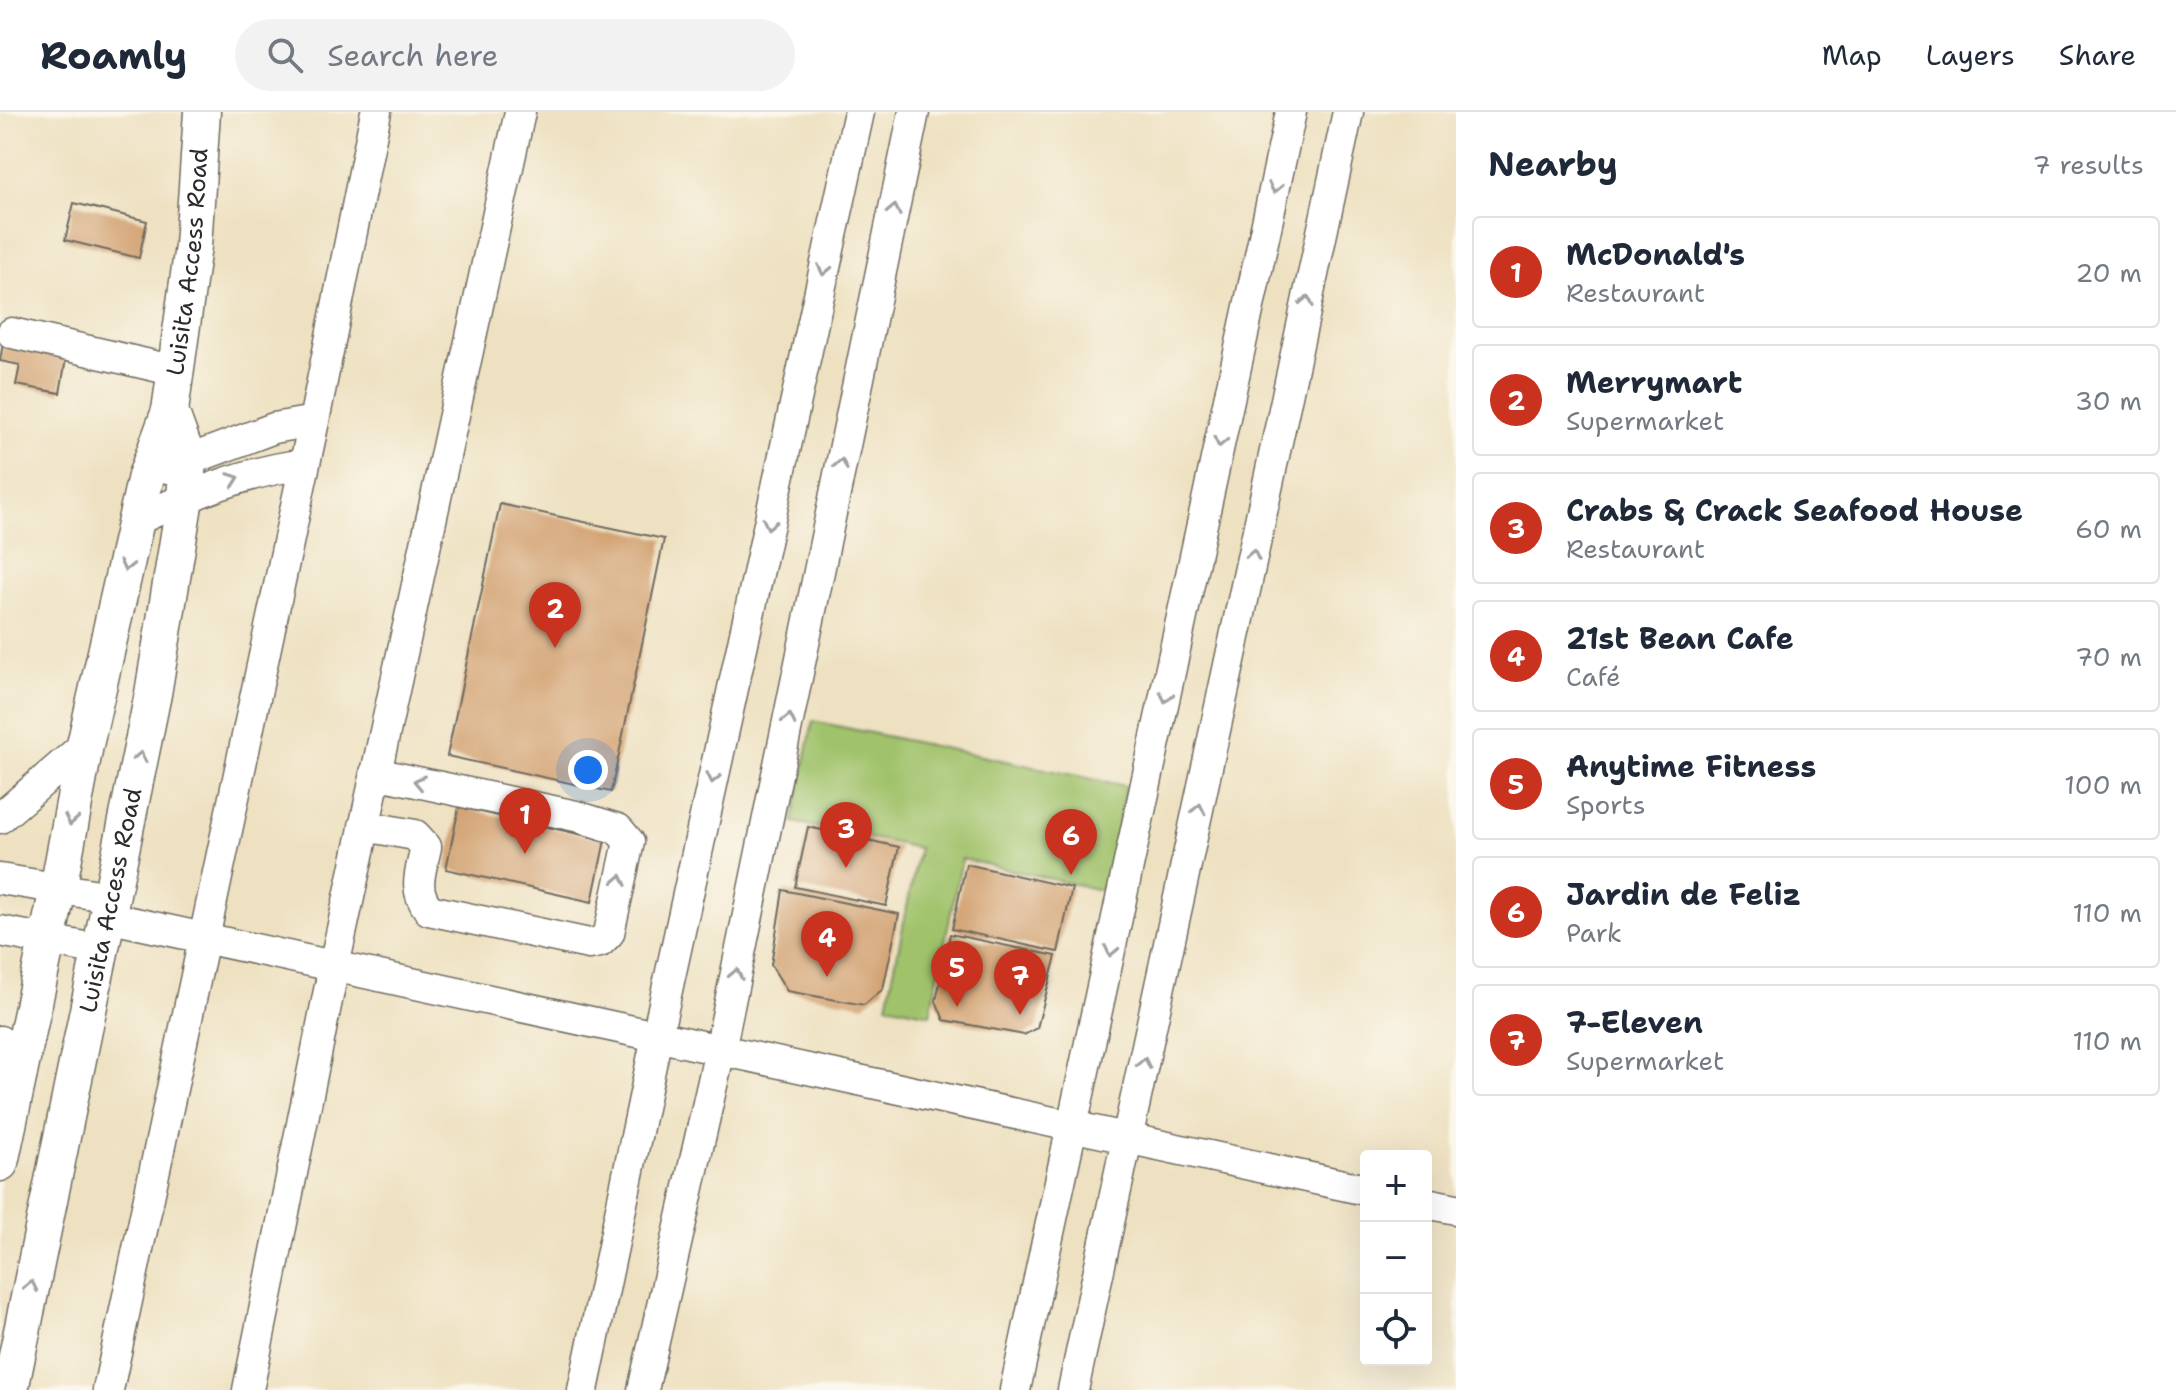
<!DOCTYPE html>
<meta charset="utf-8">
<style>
:root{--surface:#fff;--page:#f2f2f3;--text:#1f2937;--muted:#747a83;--line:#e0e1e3;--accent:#c8321e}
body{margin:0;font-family:"Shantell Sans",sans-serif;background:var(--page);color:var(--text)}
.controls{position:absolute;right:24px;bottom:24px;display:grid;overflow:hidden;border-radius:8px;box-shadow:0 8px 32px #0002}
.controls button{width:72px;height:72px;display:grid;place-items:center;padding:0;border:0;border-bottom:2px solid var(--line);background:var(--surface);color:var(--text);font:40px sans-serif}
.you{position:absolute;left:588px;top:658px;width:28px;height:28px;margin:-20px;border:6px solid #fff;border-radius:50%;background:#1a73e8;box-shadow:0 0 0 12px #1a73e833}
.badge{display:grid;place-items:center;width:52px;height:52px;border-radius:50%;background:var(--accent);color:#fff;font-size:26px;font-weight:700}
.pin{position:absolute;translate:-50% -66px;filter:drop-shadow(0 2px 4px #0008)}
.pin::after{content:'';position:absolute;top:42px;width:28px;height:24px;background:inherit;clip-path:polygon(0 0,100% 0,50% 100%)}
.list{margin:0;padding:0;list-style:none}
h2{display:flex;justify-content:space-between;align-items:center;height:104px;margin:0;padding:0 32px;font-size:34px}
h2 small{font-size:26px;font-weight:400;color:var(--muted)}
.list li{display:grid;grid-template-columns:52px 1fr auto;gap:24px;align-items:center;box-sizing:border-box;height:112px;margin:0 16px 16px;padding:0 16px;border:2px solid var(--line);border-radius:8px}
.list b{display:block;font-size:30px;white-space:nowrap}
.list p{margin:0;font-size:26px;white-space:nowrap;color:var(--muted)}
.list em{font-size:26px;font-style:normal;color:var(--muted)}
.icon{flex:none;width:44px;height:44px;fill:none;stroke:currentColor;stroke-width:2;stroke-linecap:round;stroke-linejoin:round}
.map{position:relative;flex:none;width:1456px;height:1278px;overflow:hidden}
header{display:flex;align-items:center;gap:48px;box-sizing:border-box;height:112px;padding:0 40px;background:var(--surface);border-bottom:2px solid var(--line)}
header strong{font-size:38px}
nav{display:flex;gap:44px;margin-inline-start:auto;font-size:28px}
.search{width:560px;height:72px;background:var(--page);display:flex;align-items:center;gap:20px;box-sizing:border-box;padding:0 28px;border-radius:44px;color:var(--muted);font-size:30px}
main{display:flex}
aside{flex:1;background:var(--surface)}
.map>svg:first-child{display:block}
</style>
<header>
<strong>Roamly</strong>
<div class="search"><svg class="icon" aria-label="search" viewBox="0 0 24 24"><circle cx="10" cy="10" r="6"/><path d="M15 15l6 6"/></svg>Search here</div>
<nav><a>Map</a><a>Layers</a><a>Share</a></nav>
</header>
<main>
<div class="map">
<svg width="1456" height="1278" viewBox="0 0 1456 1278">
<rect width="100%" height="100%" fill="#fbf7ec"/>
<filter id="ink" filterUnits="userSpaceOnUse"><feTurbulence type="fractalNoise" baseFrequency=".0125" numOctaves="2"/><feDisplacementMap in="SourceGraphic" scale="16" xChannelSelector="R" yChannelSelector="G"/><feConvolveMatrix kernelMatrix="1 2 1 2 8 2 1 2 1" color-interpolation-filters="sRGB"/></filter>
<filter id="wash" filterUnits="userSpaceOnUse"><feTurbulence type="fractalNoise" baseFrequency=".006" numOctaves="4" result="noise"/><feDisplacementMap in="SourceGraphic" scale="32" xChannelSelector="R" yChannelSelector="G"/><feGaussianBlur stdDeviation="1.8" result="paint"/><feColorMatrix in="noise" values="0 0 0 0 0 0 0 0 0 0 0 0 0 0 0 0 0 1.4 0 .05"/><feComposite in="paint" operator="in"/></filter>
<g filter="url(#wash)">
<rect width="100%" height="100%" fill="#eee1c1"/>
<path fill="#a0c26b" stroke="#66764b" stroke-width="2" d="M 813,609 L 1126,674 L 1105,779 L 962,747 L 930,902 L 887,893 L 919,736 L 793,710 Z"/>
<g id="blocks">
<path fill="#d2a171" d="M 74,91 L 147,109 L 139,146 L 65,128 Z
M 4,224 L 66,247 L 60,281 L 16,273 L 20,253 L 0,249 Z
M 500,392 L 664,427 L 611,680 L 447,644 Z
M 459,695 L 605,728 L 592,790 L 446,757 Z
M 808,715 L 899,735 L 886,794 L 795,775 Z
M 966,752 L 1072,776 L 1058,840 L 952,817 Z
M 783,778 L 899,802 L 883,877 L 864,893 L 787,879 L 771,853 Z
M 950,822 L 1056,844 L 1037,916 L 1024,923 L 944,908 L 936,889 Z"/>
</g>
</g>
<g filter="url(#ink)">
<use href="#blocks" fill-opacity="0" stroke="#6f6b60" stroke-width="2"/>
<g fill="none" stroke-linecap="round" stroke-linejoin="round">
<defs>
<path id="minor" d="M 12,221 L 176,259
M 168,356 L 274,316 L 314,309
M 137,408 C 193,382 243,360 305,352
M 0,706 L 85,633
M 364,714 L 415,723 L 426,735 C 421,760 412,776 429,798 L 589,832 L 600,830 L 609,821 L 629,730 L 618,717 L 576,704 L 375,661
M 0,767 L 111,785
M 107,805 L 1366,1078
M 0,819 L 100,838
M 0,929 L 17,969
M 1426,1091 L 1456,1097
M 108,1278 L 314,309 L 376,0
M 248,1278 L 334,854 L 520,0
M 583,1278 L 657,924 L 859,0
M 643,1278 L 720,938 L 914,0
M 1015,1278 L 1291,0
M 1073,1278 L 1348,0"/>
<g id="major">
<path id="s1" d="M 0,1051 L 58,777 L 85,633 L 146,364 L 170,299 L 193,134 L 202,0"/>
<path id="s2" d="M 10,1278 L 153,582 L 185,386 L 188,348 L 170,299"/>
</g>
</defs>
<use href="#minor" stroke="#6f6b60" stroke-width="33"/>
<use href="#major" stroke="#6f6b60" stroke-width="39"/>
<use href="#minor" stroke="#fff" stroke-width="30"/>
<use href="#major" stroke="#fff" stroke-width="36"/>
</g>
<defs><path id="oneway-chevron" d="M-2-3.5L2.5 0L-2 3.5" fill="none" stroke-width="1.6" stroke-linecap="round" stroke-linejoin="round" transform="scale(2)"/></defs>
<g stroke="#a0a0a0">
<use href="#oneway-chevron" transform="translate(1275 76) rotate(102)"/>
<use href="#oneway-chevron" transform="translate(894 98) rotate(-78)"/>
<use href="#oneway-chevron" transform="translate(824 158) rotate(102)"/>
<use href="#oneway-chevron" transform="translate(1307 189) rotate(-78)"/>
<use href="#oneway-chevron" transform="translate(1220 330) rotate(102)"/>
<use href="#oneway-chevron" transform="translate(841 352) rotate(-78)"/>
<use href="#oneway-chevron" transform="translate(234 367) rotate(-20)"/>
<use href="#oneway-chevron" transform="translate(769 412) rotate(102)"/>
<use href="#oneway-chevron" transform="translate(1253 443) rotate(-78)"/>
<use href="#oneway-chevron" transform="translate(126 454) rotate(103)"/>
<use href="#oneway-chevron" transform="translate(1166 585) rotate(102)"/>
<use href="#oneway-chevron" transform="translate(789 607) rotate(-78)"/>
<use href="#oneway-chevron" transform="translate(140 645) rotate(-78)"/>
<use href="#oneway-chevron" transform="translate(713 666) rotate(102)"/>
<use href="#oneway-chevron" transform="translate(419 670) rotate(-168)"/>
<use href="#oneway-chevron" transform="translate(1199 697) rotate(-78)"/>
<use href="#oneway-chevron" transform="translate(71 708) rotate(100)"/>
<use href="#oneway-chevron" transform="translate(620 768) rotate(-78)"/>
<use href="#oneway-chevron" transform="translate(1111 839) rotate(102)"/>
<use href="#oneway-chevron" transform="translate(736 862) rotate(-78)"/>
<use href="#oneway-chevron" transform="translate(1144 951) rotate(-78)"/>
<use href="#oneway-chevron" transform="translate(31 1174) rotate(-78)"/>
</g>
</g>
<g text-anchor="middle" stroke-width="6" stroke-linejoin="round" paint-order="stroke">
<g font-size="24" fill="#2b2b2b" stroke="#fbf7ec">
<text dy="8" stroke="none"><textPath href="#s1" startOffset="922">Luisita Access Road</textPath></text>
<text dy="8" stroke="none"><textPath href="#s2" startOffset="500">Luisita Access Road</textPath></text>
</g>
</g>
</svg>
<div class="controls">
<button>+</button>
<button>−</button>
<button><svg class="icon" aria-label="locate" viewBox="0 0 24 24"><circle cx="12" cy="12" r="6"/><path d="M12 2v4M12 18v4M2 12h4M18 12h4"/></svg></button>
</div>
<div class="you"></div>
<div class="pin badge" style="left:525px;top:742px">1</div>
<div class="pin badge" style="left:555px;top:536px">2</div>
<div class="pin badge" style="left:846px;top:756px">3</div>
<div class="pin badge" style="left:827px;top:865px">4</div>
<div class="pin badge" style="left:957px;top:895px">5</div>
<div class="pin badge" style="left:1071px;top:763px">6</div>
<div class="pin badge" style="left:1020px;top:903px">7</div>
</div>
<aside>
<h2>Nearby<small>7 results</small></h2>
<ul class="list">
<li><span class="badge">1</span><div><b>McDonald's</b><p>Restaurant</p></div><em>20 m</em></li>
<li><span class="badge">2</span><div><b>Merrymart</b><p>Supermarket</p></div><em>30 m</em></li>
<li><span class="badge">3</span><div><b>Crabs &amp; Crack Seafood House</b><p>Restaurant</p></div><em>60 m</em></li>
<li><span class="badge">4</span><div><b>21st Bean Cafe</b><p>Café</p></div><em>70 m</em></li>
<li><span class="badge">5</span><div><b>Anytime Fitness</b><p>Sports</p></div><em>100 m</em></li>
<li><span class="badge">6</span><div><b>Jardin de Feliz</b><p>Park</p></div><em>110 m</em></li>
<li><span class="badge">7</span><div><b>7-Eleven</b><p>Supermarket</p></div><em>110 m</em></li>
</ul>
</aside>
</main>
